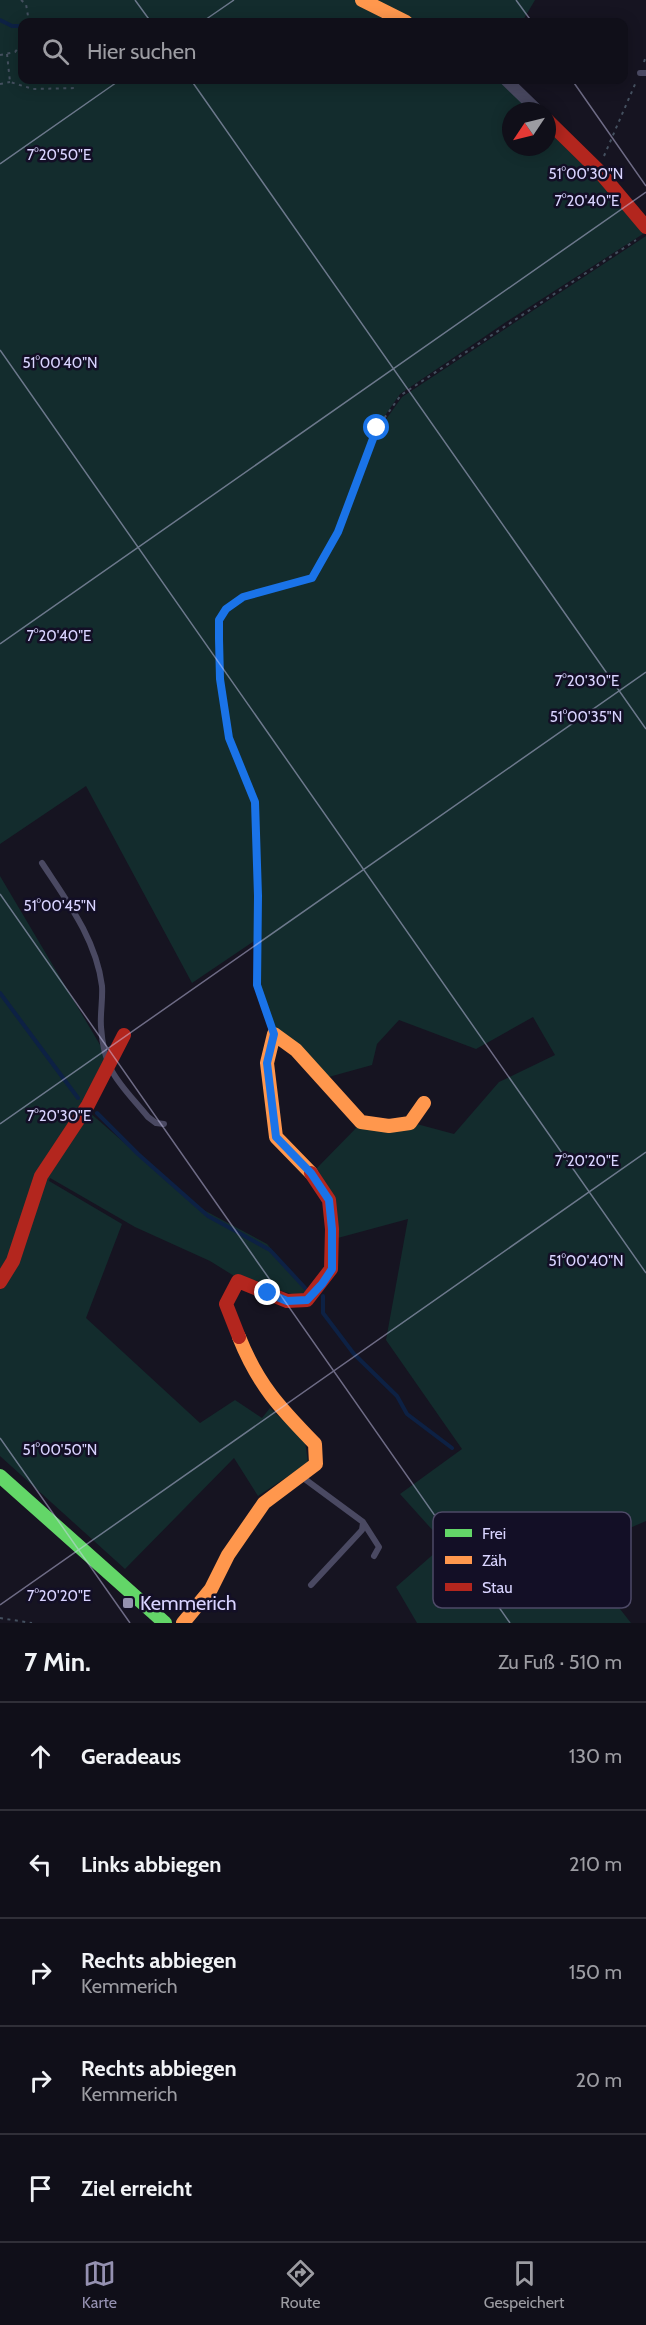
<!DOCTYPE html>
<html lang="de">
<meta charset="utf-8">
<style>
:root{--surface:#100f19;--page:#1e1d26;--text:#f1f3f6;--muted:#9c9ca2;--line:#302f38;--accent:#9591b1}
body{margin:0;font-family:Cabin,sans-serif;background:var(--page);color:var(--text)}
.compass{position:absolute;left:502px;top:102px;width:54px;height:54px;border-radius:50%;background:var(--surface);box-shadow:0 3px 15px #0003;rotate:235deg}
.stop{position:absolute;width:18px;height:18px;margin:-14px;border:4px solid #1a73e8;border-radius:50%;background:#fff}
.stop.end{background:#1a73e8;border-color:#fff;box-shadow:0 2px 6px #0008}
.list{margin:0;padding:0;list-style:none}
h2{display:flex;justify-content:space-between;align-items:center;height:78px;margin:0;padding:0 24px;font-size:26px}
h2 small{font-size:20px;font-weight:400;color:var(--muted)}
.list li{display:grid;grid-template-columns:39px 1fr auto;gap:18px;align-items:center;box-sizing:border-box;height:108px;padding:0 24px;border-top:2px solid var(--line)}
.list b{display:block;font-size:22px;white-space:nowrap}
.list p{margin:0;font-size:20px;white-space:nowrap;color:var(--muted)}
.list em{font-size:20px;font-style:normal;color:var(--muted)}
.icon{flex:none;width:33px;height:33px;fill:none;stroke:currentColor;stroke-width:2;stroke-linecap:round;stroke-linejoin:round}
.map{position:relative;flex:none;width:646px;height:1623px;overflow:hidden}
.search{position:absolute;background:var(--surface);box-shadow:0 3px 15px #0003;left:18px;right:18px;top:18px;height:66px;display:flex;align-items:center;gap:15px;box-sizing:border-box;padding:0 21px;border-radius:12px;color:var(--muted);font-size:22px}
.sheet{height:618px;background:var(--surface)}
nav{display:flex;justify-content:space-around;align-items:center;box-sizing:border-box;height:84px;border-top:2px solid var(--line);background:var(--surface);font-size:16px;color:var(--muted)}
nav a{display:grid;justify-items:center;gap:3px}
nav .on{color:var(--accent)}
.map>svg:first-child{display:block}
</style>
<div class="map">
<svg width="646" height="1623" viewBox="0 0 646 1623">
<rect width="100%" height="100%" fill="#161421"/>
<path fill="#132c2d" d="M 0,0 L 358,0 L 402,22 L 22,22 L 22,80 L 502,80 L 535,111 L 511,111 L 511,147 L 547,147 L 547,123 L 646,232 L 506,322 L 400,394 L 377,427 L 336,531 L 311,577 L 243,595 L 226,608 L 219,619 L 219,677 L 227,737 L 253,802 L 257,939 L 192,983 L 86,786 L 0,844 Z
M 368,0 L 535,0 L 522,22 L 412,22 Z
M 646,236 L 646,1521 L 600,1541 L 598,1581 L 631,1623 L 417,1623 L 396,1587 L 445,1544 L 400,1494 L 462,1449 L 386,1340 L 408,1219 L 334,1239 L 317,1168 L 360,1124 L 413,1123 L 454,1134 L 499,1082 L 555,1055 L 533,1017 L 476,1049 L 399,1020 L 377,1044 L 372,1065 L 325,1078 L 275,1032 L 259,985 L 260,896 L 256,801 L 231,737 L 221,663 L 221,620 L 228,610 L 244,598 L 314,578 L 338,533 L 379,429 L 402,397 Z
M 0,876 L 109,1060 L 0,1279 Z
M 89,1112 L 198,1207 L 267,1244 L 311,1294 L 306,1298 L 239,1279 L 210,1261 L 135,1227 L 45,1175 Z
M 44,1178 L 122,1224 L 86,1318 L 200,1423 L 235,1400 L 262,1418 L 270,1408 L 305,1441 L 308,1463 L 258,1496 L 234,1458 L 125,1569 L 0,1456 L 0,1285 Z"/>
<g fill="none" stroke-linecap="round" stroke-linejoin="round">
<path stroke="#0d2144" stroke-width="4" d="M 0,20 L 12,26 L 20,26
M 0,993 L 78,1098
M 97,1113 L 138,1154 L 208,1216 L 270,1250 L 307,1290
M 323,1296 L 323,1313 L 354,1354 L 397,1396 L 407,1414 L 452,1448"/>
<path stroke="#44505f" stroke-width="2" stroke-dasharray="3 4.5" stroke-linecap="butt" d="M 21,0 L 26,4 L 29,22
M 7,54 L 10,82 L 33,89 L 77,88
M 0,55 L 15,52 L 22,44
M 644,62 L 646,56
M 0,84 L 10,82
M 604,156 L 636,82
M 269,1021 L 257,985 L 258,895 L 255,802 L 229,737 L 219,663 L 220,620 L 226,609 L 243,597 L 312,578 L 337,532 L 377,428 L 401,395 L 636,240
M 0,1618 L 32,1623"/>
<path stroke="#4a4962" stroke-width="6" d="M 640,73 L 646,73
M 42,863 C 67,901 96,939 102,986 C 103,999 100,1013 101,1027 C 104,1073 120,1083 148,1117 L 156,1123 L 164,1124
M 302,1477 L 363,1522 L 379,1547 L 374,1556
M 311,1585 L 362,1530 L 363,1523"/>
<path stroke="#4a4962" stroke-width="12" d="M 506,80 L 538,111"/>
<path stroke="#63d668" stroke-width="14" d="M 0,1476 L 165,1623"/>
<path stroke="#ff974d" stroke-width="14" d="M 362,0 L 406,22
M 311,1173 L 276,1137 L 267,1063 L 274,1034 L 296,1050 L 361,1122 L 389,1126 L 410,1123 L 424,1103
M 183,1623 L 211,1589 L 228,1555 L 264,1503 L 316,1464 L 315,1444 C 280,1408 258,1385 239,1337"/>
<path stroke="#b3261e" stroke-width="14" d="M 547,120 L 598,170 L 646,227
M 0,1282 L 13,1261 L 41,1176 L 88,1105 L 124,1035
M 239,1337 L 226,1304 L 238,1281 L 287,1301 L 307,1300 L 331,1269 L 332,1229 L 329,1200 L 311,1173"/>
</g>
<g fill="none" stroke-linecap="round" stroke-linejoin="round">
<path stroke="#1a73e8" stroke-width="8" d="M 268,1293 L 287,1301 L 307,1300 L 322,1284 L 332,1269 L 332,1229 L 329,1200 L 311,1173 L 276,1137 L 267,1063 L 274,1034 L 257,985 L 258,896 L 255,802 L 229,738 L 220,679 L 219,639 L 219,620 L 226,609 L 243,597 L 312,578 L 338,532 L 377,428"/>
</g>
<path fill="none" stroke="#d9d4ff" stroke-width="1.5" stroke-opacity="0.45" d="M 135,0 L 151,22M 516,0 L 532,22M 202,22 L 234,0M 191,80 L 646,729M 572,80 L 646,186M 0,164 L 120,80M 0,350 L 646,1273M 0,644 L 646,192M 0,894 L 510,1623M 0,1124 L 646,672M 0,1438 L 130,1623M 0,1605 L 646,1152"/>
<rect fill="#9591b1" stroke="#130f26" stroke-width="2" x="122" y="1597" width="12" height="12" rx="3"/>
<g text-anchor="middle" stroke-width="5" stroke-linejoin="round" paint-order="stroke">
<g font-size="20" fill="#d9d4ff" stroke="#130f26" text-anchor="start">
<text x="140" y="1610">Kemmerich</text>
</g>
</g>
<rect x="433" y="1512" width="198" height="96" rx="9" fill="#130f26" stroke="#4e4a67" stroke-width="1.5"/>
<rect x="445" y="1529" width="27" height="8" fill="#63d668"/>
<rect x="445" y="1556" width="27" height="8" fill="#ff974d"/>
<rect x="445" y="1583" width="27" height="8" fill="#b3261e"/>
<g font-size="16" fill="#d9d4ff">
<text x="482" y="1539">Frei</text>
<text x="482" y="1566">Zäh</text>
<text x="482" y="1593">Stau</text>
</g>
<g font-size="15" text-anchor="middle" fill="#d9d4ff" stroke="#130f26" stroke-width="5" stroke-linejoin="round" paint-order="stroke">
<text x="59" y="160">7°20'50"E</text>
<text x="586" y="179">51°00'30"N</text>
<text x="587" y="206">7°20'40"E</text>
<text x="60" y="368">51°00'40"N</text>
<text x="59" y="641">7°20'40"E</text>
<text x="587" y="686">7°20'30"E</text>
<text x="586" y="722">51°00'35"N</text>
<text x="60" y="911">51°00'45"N</text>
<text x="59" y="1121">7°20'30"E</text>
<text x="587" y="1166">7°20'20"E</text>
<text x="586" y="1266">51°00'40"N</text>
<text x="60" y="1455">51°00'50"N</text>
<text x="59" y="1601">7°20'20"E</text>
</g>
</svg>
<svg class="compass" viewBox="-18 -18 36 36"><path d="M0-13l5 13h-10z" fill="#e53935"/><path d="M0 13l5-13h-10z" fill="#9c9ca2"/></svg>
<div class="stop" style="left:377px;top:428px"></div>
<div class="stop end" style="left:268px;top:1293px"></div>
<div class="search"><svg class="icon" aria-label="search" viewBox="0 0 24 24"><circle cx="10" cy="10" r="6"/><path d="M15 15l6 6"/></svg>Hier suchen</div>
</div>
<section class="sheet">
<h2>7 Min.<small>Zu Fuß · 510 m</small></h2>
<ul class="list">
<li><svg class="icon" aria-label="ahead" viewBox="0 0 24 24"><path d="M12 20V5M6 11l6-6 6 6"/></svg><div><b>Geradeaus</b></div><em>130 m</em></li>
<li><svg class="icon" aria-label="left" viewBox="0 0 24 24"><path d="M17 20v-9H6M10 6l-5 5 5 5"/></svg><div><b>Links abbiegen</b></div><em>210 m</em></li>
<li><svg class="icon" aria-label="right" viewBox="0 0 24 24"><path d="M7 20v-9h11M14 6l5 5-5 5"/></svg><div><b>Rechts abbiegen</b><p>Kemmerich</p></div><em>150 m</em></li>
<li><svg class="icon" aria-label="right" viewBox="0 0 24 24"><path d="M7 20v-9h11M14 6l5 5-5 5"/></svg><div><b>Rechts abbiegen</b><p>Kemmerich</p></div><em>20 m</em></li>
<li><svg class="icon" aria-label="arrive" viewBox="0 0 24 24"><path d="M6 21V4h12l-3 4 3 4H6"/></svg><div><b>Ziel erreicht</b></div></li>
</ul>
</section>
<nav>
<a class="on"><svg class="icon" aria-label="map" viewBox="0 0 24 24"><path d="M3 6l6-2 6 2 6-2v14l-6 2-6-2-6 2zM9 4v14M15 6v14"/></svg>Karte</a>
<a><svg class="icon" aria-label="directions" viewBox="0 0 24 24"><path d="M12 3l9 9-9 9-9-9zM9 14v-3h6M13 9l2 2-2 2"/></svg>Route</a>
<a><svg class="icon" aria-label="saved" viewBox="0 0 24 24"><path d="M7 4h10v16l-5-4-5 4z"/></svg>Gespeichert</a>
</nav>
